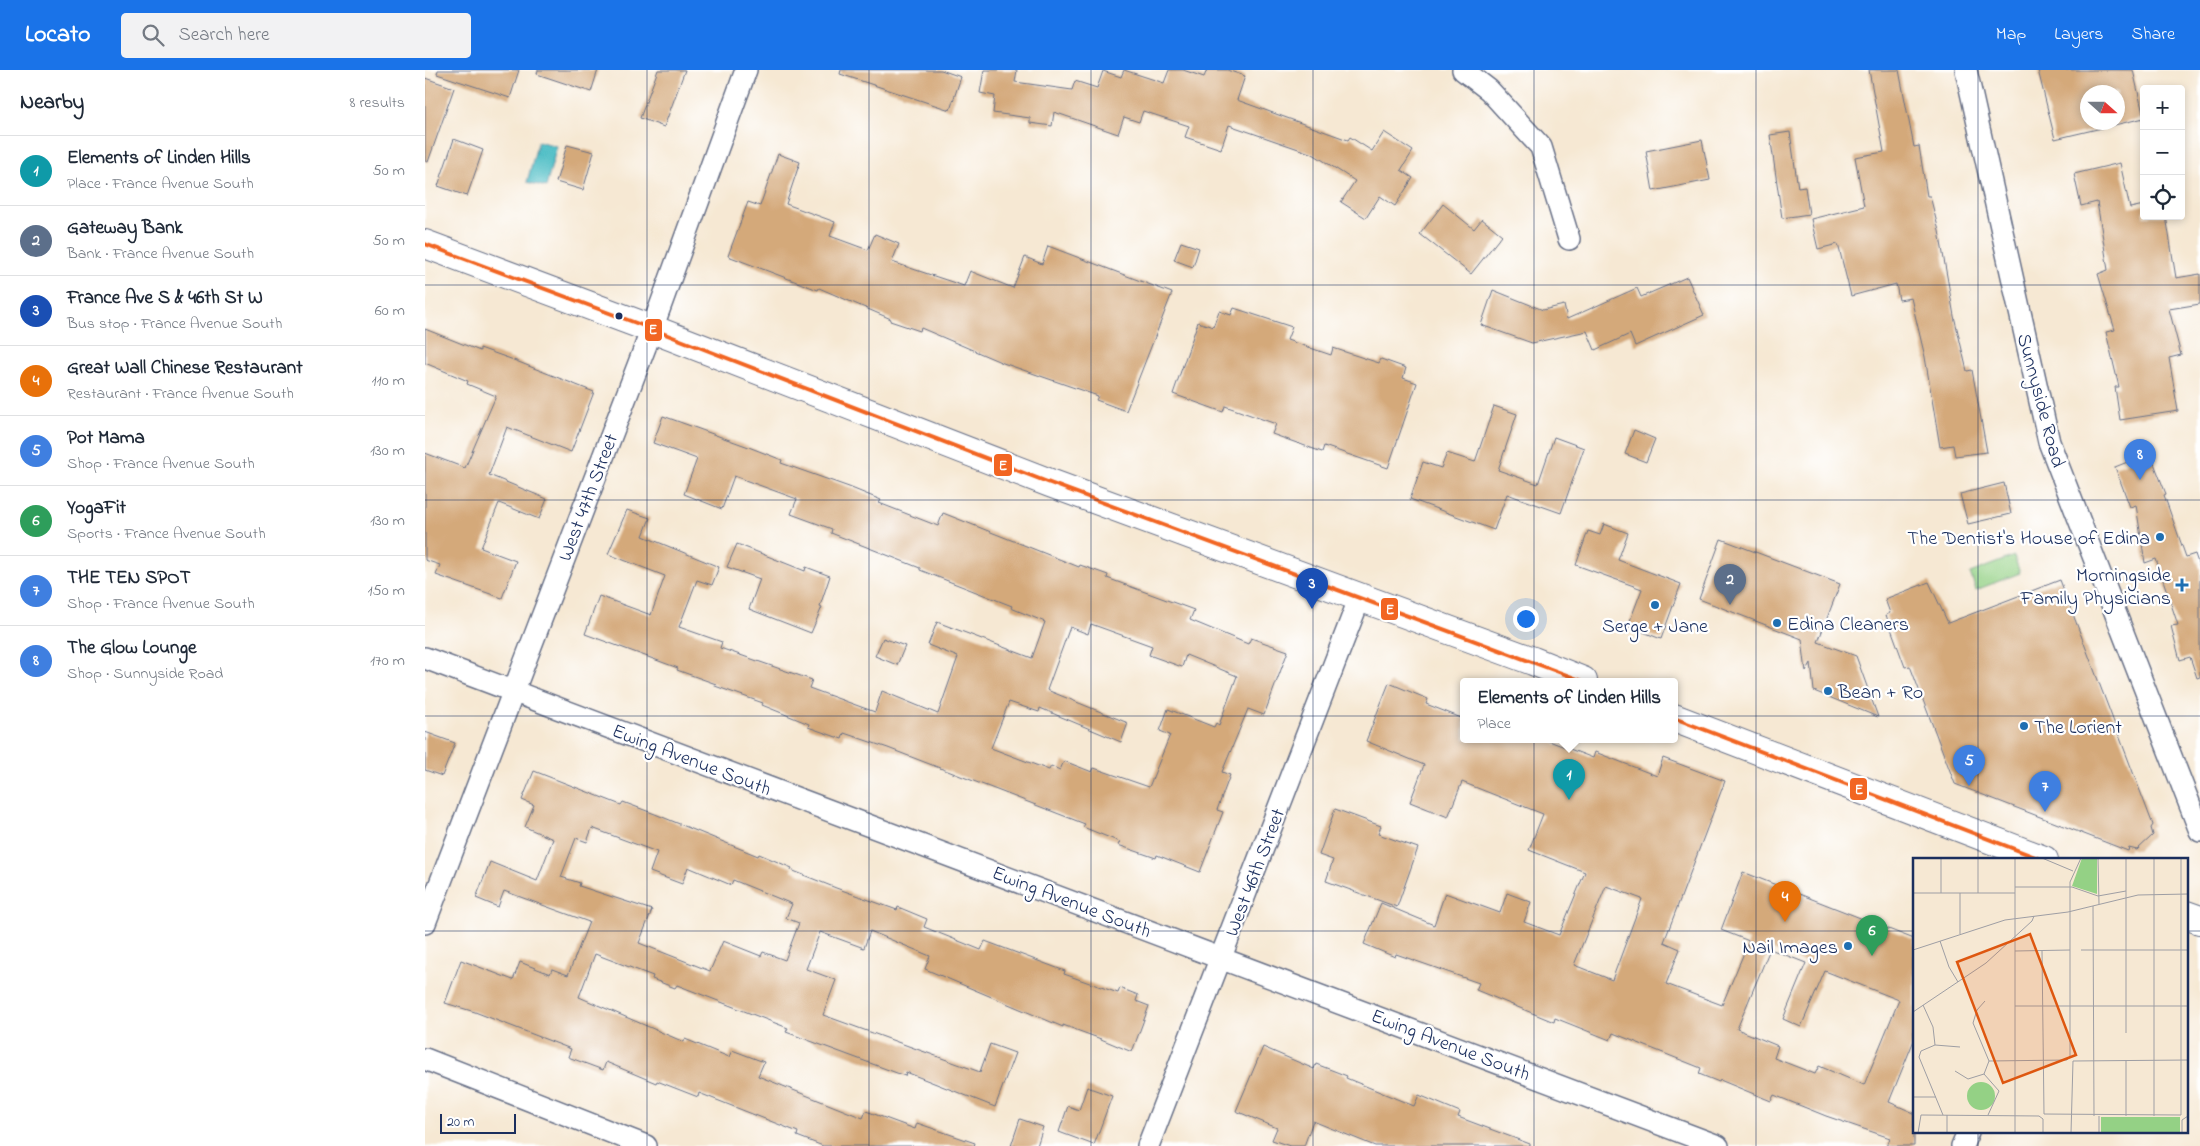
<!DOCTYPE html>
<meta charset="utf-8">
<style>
:root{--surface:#fff;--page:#f2f2f3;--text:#1f2937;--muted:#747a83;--line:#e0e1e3;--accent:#1a73e8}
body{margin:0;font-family:"Indie Flower",sans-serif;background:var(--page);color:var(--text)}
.controls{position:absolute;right:15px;top:15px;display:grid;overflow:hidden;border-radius:5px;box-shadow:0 2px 8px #0003}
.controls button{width:45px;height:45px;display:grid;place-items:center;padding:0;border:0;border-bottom:1px solid var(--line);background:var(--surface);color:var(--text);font:25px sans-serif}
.compass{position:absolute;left:1655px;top:15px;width:45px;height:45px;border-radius:50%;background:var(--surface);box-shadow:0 2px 8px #0003;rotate:111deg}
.scale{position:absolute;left:15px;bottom:12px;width:76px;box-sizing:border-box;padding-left:5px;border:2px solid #1b2f5e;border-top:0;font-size:14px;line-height:18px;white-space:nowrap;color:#1b2f5e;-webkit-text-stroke:4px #fff;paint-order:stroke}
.you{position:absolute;left:1100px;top:548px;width:18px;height:18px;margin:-12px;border:4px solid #fff;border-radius:50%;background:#1a73e8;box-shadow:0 0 0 8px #1a73e833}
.badge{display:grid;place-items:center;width:32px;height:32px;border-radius:50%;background:var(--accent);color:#fff;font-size:16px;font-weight:700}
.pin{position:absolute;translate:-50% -41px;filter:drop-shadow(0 1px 2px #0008)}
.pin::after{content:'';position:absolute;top:26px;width:18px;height:15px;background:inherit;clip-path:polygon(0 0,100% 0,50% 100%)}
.popup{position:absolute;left:1035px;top:608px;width:218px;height:65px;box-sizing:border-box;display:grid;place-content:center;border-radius:5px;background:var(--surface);filter:drop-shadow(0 1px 4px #0005);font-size:16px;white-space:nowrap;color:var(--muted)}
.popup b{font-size:19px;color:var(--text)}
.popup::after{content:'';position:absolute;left:50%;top:100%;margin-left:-10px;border:10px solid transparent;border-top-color:var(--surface)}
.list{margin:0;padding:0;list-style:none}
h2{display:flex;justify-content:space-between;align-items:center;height:65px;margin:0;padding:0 20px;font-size:21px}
h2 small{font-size:16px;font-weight:400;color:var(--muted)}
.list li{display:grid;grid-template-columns:32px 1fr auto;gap:15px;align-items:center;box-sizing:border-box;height:70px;padding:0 20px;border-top:1px solid var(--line)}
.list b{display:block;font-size:19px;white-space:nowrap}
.list p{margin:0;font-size:16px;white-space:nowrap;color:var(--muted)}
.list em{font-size:16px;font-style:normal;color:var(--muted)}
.icon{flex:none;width:28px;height:28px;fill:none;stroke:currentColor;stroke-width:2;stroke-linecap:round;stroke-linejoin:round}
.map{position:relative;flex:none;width:1775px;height:1076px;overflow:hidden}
header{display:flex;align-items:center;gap:30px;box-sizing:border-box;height:70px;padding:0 25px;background:var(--accent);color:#fff}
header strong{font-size:24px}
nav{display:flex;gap:28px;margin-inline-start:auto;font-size:18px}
.search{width:350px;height:45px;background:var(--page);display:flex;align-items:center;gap:12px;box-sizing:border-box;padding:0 18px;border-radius:5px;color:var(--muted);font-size:19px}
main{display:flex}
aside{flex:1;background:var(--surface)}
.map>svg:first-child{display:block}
</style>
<header>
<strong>Locato</strong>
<div class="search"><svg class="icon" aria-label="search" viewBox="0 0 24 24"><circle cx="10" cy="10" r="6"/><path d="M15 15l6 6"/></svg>Search here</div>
<nav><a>Map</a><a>Layers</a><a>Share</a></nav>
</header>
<main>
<aside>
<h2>Nearby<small>8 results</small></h2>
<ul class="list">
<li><span class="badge" style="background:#0f9aa8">1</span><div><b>Elements of Linden Hills</b><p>Place · France Avenue South</p></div><em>50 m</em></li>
<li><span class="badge" style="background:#5c6f8a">2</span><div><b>Gateway Bank</b><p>Bank · France Avenue South</p></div><em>50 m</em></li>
<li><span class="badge" style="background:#1a4fb4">3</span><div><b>France Ave S &amp; 46th St W</b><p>Bus stop · France Avenue South</p></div><em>60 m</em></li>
<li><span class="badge" style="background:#e8710a">4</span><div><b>Great Wall Chinese Restaurant</b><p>Restaurant · France Avenue South</p></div><em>110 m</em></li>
<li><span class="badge" style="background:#3f7fe0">5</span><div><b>Pot Mama</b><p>Shop · France Avenue South</p></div><em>130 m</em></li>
<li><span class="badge" style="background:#2e9e5b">6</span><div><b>YogaFit</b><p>Sports · France Avenue South</p></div><em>130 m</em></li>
<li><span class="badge" style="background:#3f7fe0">7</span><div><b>THE TEN SPOT</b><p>Shop · France Avenue South</p></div><em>150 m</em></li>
<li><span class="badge" style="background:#3f7fe0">8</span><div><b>The Glow Lounge</b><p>Shop · Sunnyside Road</p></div><em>170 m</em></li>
</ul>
</aside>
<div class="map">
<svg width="1775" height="1076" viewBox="0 0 1775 1076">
<rect width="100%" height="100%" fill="#fff"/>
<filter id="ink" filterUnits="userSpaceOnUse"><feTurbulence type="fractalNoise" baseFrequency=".02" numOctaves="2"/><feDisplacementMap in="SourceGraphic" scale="10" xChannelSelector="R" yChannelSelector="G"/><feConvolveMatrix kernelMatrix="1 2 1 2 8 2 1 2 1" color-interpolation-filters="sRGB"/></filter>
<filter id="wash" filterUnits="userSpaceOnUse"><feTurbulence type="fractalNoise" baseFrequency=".0096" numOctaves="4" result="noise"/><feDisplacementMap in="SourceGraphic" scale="20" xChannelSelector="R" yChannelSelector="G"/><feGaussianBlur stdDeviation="1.12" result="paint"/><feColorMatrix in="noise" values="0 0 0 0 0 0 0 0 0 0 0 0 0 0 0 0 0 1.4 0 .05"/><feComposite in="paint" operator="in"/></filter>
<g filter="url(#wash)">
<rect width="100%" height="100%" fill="#f6e8d3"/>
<path fill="#94d185" stroke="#588072" d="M 1589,486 L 1595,503 L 1551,520 L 1545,503 Z"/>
<path fill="#4ebdc5" stroke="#347692" d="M 113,71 L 132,76 L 121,117 L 102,112 Z"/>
<g id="blocks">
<path fill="#d4a97a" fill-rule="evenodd" d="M 13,0 L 94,0 L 85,28 L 12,4 Z
M 113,0 L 173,0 L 166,22 L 112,4 Z
M 233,0 L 260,0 L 239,57 L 215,48 Z
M 416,0 L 516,0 L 536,7 L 525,40 L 415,4 Z
M 559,0 L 592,0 L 590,12 L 647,20 L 650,11 L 672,18 L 678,1 L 696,7 L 699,0 L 739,13 L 744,0 L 758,0 L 779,7 L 782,0 L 802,0 L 820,6 L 812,30 L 923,70 L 925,67 L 947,81 L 959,62 L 988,81 L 976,100 L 988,108 L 970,136 L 955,126 L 941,148 L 916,132 L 930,111 L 888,84 L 804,55 L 796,79 L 760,67 L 764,56 L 718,41 L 714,52 L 699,47 L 693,64 L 629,42 L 627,56 L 605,53 L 605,48 L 568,43 L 570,26 L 555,23 Z
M 1444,0 L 1474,0 L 1489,77 L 1494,76 L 1502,126 L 1505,126 L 1514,161 L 1529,246 L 1542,301 L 1547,300 L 1562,382 L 1530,386 L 1528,375 L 1515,377 L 1500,287 L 1486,228 L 1474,230 L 1471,214 L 1426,226 L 1413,174 L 1393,179 L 1386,149 L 1439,136 L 1430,87 L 1459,82 Z
M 1613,0 L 1708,0 L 1719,48 L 1630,69 ZM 1662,22 L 1692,22 L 1692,52 L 1662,52 Z
M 0,8 L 29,18 L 3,92 L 0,91 Z
M 1365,62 L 1373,118 L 1380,117 L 1384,144 L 1357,148 L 1345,65 Z
M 29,69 L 58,80 L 42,126 L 13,116 Z
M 1277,70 L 1285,110 L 1228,121 L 1221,81 Z
M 142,75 L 169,82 L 158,120 L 131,112 Z
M 353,84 L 375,92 L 361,134 L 410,152 L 405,166 L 443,180 L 450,164 L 474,174 L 467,192 L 539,216 L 545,201 L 588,218 L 600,187 L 617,194 L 623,176 L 747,223 L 701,341 L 671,330 L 673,326 L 578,293 L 496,258 L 495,261 L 465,251 L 466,249 L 394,218 L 393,220 L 303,186 L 323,132 L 335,136 Z
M 1695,93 L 1705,138 L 1719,135 L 1719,146 L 1741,146 L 1751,208 L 1775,204 L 1775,234 L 1744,239 L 1756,285 L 1744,288 L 1753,341 L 1695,350 L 1690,317 L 1694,317 L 1681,262 L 1690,260 L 1673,204 L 1683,200 L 1672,132 L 1656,136 L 1649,104 Z
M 1018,134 L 1049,159 L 1057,149 L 1077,165 L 1046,204 L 995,164 Z
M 756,172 L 774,178 L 768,197 L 749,190 Z
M 1262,207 L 1279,245 L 1210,276 L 1205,264 L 1170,280 L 1162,261 L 1107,273 L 1056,255 L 1068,220 L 1118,240 L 1139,235 L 1142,249 L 1212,218 L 1216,227 Z
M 809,238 L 867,257 L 862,270 L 906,285 L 908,278 L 954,293 L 956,289 L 981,298 L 978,308 L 992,313 L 963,398 L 899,376 L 897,382 L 847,364 L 851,354 L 800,336 L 798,342 L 748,324 L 773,252 L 788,257 L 794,241 L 806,245 Z
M 0,259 L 55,281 L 55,278 L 86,289 L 169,322 L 146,382 L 82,357 L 64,405 L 122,429 L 114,449 L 74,433 L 56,478 L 91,491 L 77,528 L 11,505 L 15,495 L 0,490 L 0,383 L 40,398 L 71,326 L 42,314 L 43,311 L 0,293 Z
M 1069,336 L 1092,344 L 1073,400 L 1113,414 L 1129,367 L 1159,378 L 1136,443 L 1082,424 L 1069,460 L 985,429 L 998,392 L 1016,398 L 1022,383 L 1050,392 Z
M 238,346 L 321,376 L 357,390 L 356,393 L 424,417 L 456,430 L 454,433 L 513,456 L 518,443 L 654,497 L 655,495 L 683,505 L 682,508 L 769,540 L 765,550 L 823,574 L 826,568 L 863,581 L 839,645 L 823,639 L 797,702 L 805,705 L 792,740 L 798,742 L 775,802 L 732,785 L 731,788 L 693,775 L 695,772 L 658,757 L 660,754 L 463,678 L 419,663 L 417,669 L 383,657 L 384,654 L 337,635 L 338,633 L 290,616 L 291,614 L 252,600 L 253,598 L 160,564 L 174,526 L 226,545 L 240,506 L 183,484 L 202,440 L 225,448 L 218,466 L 294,497 L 287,515 L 272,510 L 254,557 L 297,572 L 295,578 L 387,610 L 384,618 L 450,642 L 457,621 L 513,644 L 533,587 L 503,575 L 512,552 L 607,588 L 620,552 L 586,538 L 587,536 L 495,500 L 495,498 L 406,463 L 407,459 L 366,444 L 372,429 L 309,406 L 297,439 L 259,424 L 272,389 L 228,373 ZM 666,554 L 727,576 L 724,585 L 757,597 L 761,585 L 812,606 L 794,655 L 791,653 L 789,657 L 743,639 L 735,661 L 745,665 L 724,717 L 669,698 L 667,702 L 639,691 L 635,700 L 626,696 L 624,700 L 566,678 L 584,632 L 614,642 L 615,638 L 696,672 L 703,653 L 622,620 L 645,557 L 663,564 Z
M 1209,360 L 1230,369 L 1221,392 L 1200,384 Z
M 1725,383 L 1741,424 L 1739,425 L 1761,487 L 1770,484 L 1775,499 L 1775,607 L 1772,608 L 1765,587 L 1755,590 L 1746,556 L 1753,555 L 1731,489 L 1720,493 L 1711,435 L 1705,437 L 1690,397 Z
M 1579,413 L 1586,444 L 1543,454 L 1535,424 Z
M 1179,454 L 1203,463 L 1193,490 L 1256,514 L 1236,569 L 1203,556 L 1217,519 L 1151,495 L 1163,461 L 1175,465 Z
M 1296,469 L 1415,514 L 1393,572 L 1431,586 L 1453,647 L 1389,621 L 1386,593 L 1381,602 L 1377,569 L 1274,529 Z
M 312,474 L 380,501 L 381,497 L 405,506 L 395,536 L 397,537 L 386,563 L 324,539 L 335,509 L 302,497 Z
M 1635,510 L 1728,755 L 1726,758 L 1728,765 L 1712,780 L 1704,778 L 1703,781 L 1530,714 L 1485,596 L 1480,597 L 1461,545 L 1465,543 L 1460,529 L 1504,512 L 1523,553 Z
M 458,568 L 480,576 L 472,595 L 450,586 Z
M 964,613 L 1003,629 L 1001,634 L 1039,649 L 1039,669 L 1119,669 L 1168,688 L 1170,682 L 1232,706 L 1238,688 L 1300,711 L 1239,872 L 1255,879 L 1241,914 L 1297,935 L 1324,871 L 1296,860 L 1318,802 L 1489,869 L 1489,970 L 1464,1032 L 1489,1043 L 1489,1076 L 1462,1076 L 1465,1068 L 1401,1046 L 1349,1025 L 1346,1031 L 1295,1010 L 1294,1012 L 1274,1004 L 1276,998 L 1188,963 L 1185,970 L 1130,948 L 1129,952 L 1051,920 L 1054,913 L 971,884 L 970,887 L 939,874 L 956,833 L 1009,855 L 1020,823 L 1075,843 L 1082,823 L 1106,832 L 1099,852 L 1134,865 L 1160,802 L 1104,780 L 1118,744 L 1037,712 L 1023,747 L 985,732 L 999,695 L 941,671 ZM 1181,816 L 1217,829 L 1187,910 L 1149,895 ZM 1345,879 L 1381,893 L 1358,949 L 1376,957 L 1400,901 L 1474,930 L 1439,1015 L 1394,996 L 1390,1004 L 1349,988 L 1353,976 L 1312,959 Z
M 0,662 L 30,673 L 17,706 L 0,700 Z
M 109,701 L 196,735 L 198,732 L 230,744 L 333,786 L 334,784 L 367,798 L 366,800 L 411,818 L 472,840 L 473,837 L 502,849 L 499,857 L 556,880 L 560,871 L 640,901 L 639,904 L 693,923 L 695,918 L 713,925 L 711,931 L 724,936 L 707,982 L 676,969 L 638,955 L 638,957 L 500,899 L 505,886 L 445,861 L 439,878 L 395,862 L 381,899 L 411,910 L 398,945 L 555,1002 L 565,974 L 590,983 L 570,1037 L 481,1002 L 480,1006 L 361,962 L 363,958 L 252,915 L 250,918 L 227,909 L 228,906 L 170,884 L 154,927 L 259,972 L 260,969 L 304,987 L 307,980 L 339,992 L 333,1006 L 438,1048 L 441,1041 L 490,1059 L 492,1053 L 550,1073 L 549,1076 L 398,1076 L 372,1066 L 373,1062 L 274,1023 L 273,1027 L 232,1011 L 231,1013 L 181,992 L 178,1000 L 143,987 L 146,979 L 50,942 L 20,933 L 36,890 L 88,910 L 95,892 L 125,904 L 127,899 L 143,905 L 164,852 L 79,821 L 73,837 L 51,828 L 65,792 L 112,811 L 128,769 L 100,757 L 109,735 L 97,730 ZM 167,758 L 232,782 L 225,802 L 257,814 L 263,797 L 306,815 L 308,810 L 367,834 L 361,848 L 374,853 L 360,890 L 338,882 L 336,886 L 298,871 L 285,901 L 214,873 L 227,840 L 154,816 L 155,813 L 136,807 L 151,768 L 162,772 Z
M 910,739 L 956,756 L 953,764 L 993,778 L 972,837 L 901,811 L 908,790 L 894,785 Z
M 838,977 L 889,999 L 891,994 L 922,1006 L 921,1008 L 989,1036 L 994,1025 L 1035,1042 L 1033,1047 L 1105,1074 L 1105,1076 L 950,1076 L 888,1051 L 879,1076 L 865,1076 L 847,1070 L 852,1058 L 811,1041 Z
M 662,1017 L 687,1026 L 669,1075 L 634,1062 L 643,1036 L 654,1040 Z
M 595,1049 L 618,1057 L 612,1076 L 586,1076 Z"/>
</g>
</g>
<g filter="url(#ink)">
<use href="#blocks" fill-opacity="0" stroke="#687087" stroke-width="1"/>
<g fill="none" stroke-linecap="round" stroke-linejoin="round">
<defs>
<path id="street" d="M 1038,0 L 1064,20 L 1116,77 L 1144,169
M 1541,0 L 1624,372 L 1775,761
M 0,588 L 1293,1076
M 0,853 L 227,259 L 321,0
M 0,989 L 221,1076
M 723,1076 L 935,527
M 1537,1076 L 1543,1062"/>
<path id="secondary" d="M 0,174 L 227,259 L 625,413 L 1108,591 L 1158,611
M 1249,648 L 1619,790
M 1761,845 L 1775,850"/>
</defs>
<use href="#street" stroke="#687087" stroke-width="24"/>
<use href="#secondary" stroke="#687087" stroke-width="30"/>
<use href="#street" stroke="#fff" stroke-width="21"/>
<use href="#secondary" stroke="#fff" stroke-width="28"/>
<defs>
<path id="bus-1" d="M 0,174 L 227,259 L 625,413 L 1158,611
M 1249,648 L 1618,790"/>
</defs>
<use href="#bus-1" stroke="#fff" stroke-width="8"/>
<use href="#bus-1" stroke="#f26522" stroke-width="4"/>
</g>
</g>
<path fill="none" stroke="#1b2f5e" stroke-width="1" stroke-opacity="0.55" d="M 222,0 L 222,1076M 444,0 L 444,1076M 666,0 L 666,1076M 888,0 L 888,1076M 1109,0 L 1109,1076M 1331,0 L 1331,1076M 1553,0 L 1553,790M 0,215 L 1775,215M 0,430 L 1775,430M 0,646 L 1775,646M 0,861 L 1489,861M 1761,861 L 1775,861M 1553,1062 L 1553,1076"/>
<circle fill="#1b2f5e" stroke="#fff" stroke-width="2" cx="194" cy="246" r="4.5"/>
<g fill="#1f6fb2" stroke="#fff" stroke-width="2">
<circle cx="1735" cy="467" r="5"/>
<path d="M1754.5 507.5h5v5h5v5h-5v5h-5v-5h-5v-5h5z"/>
<circle cx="1230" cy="535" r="5"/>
<circle cx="1352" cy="553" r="5"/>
<circle cx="1403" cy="621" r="5"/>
<circle cx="1599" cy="656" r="5"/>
<circle cx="1423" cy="876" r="5"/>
</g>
<g text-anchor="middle" stroke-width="4.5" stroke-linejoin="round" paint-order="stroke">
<g font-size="20" fill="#1b2f5e" stroke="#fff">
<text transform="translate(1617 330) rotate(75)" y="7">Sunnyside Road</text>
<text transform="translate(162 427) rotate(-69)" y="7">West 47th Street</text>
<text transform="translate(267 689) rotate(21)" y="7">Ewing Avenue South</text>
<text transform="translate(829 802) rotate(-69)" y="7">West 46th Street</text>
<text transform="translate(647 831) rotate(21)" y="7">Ewing Avenue South</text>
<text transform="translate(1026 974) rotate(21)" y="7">Ewing Avenue South</text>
</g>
<g font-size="20" fill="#1b2f5e" stroke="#fff" text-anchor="end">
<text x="1725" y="474">The Dentist's House of Edina</text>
<text x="1746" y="511">Morningside<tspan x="1746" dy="23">Family Physicians</tspan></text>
<text x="1362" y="560" text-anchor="start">Edina Cleaners</text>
<text x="1230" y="562" text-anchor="middle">Serge + Jane</text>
<text x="1413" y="628" text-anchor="start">Bean + Ro</text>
<text x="1609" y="663" text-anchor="start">The Lorient</text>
<text x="1413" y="883">Nail Images</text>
</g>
</g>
<g transform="translate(1488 788)">
<rect width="275" height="275" fill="#f6e8d3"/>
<path d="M 169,0 L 184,0 L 184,36 L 159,28 ZM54 238a14 14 0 1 1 28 0a14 14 0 1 1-28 0ZM 188,259 L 267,259 L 267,275 L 188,275 Z" fill="#94d185"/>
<path fill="none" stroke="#9e9ea4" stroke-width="1" d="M 102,0 L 102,275M 129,0 L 160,13M 185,0 L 186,46M 241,0 L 241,258M 102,29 L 159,29 L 185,38 L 213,33M 0,35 L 102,35M 28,35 L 28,0M 47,35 L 47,76M 65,35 L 65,0M 180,48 L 181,258M 27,83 L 36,109 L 45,124M 0,92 L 92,62 L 155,54 L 225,37 L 275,36M 129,92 L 131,256 L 268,257 L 268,0M 168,92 L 275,92M 102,93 L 157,92M 72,143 L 64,152 L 60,165 L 76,203 L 71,216 L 86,233 L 75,257M 10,147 L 20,169 L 22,187 L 8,193 L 6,199 L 30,257M 102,148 L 275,148M 0,154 L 73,105 L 119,63 L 121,58M 213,175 L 213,0M 22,187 L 47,189M 213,202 L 213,258M 76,203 L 154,202 L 157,199 L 157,24 L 168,0M 42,213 L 55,221 L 71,216M 0,239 L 23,239M 34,257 L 34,275M 186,258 L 186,275M 5,275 L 8,257 L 126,258 L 130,261 L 130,275M 158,275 L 160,203 L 275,202M 269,275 L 269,262 L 275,258"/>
<path fill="#de5710" fill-opacity="0.15" stroke="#de5710" stroke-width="2.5" d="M 117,76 L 163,197 L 90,225 L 44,104 Z"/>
<rect width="275" height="275" fill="none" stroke="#1b2f5e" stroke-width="2.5"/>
</g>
<g stroke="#fff" stroke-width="2">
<rect x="219" y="248" width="19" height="24" rx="5" fill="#f26522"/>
<rect x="568" y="383" width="20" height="24" rx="5" fill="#f26522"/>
<rect x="955" y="527" width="19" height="24" rx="5" fill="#f26522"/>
<rect x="1424" y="707" width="19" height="24" rx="5" fill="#f26522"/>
</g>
<g font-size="14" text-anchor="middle" font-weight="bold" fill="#fff">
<text x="228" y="264">E</text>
<text x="578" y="400">E</text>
<text x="965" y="544">E</text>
<text x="1434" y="724">E</text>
</g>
</svg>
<div class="controls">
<button>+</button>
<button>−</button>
<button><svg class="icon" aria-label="locate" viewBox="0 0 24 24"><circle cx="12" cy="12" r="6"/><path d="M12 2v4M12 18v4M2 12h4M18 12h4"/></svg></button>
</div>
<svg class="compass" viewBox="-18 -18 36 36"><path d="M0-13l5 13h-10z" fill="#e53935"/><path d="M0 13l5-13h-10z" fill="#747a83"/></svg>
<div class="scale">20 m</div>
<div class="you"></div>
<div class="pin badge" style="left:1144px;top:730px;background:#0f9aa8">1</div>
<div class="popup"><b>Elements of Linden Hills</b>Place</div>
<div class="pin badge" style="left:1305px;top:535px;background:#5c6f8a">2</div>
<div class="pin badge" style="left:887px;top:539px;background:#1a4fb4">3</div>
<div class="pin badge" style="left:1360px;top:852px;background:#e8710a">4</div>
<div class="pin badge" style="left:1544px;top:716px;background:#3f7fe0">5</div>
<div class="pin badge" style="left:1447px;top:886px;background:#2e9e5b">6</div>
<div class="pin badge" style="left:1620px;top:742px;background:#3f7fe0">7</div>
<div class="pin badge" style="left:1715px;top:410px;background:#3f7fe0">8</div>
</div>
</main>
